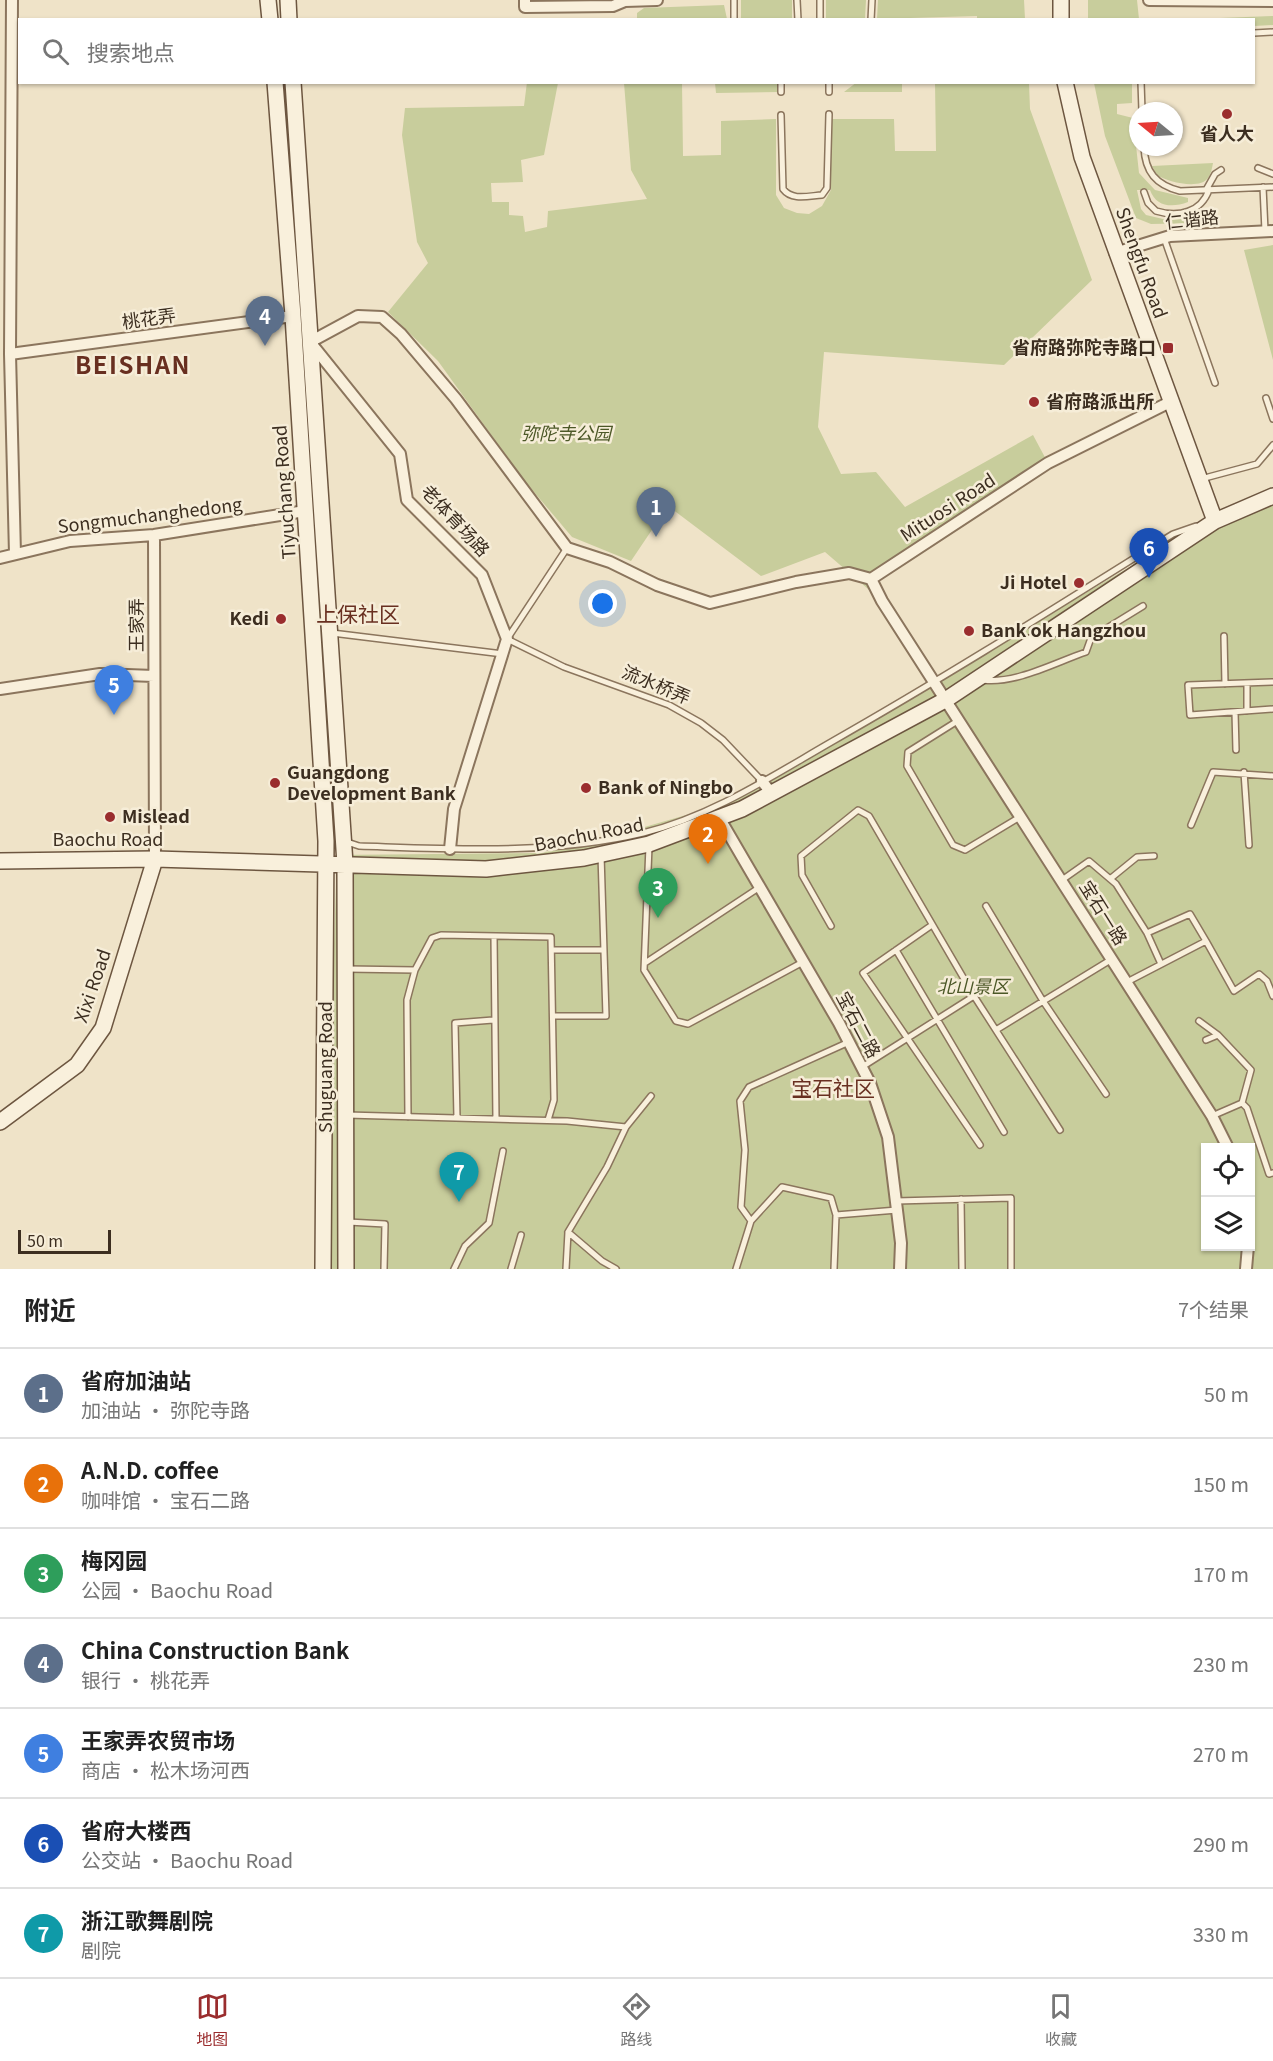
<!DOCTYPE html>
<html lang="zh">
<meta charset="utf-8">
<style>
:root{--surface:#fff;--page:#f6f6f6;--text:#222;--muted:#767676;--line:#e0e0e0;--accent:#9a2d2e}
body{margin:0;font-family:Georgia,"Noto Sans SC",serif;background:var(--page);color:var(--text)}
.controls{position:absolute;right:18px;bottom:18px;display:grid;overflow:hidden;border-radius:0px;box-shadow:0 2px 4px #0004}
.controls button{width:54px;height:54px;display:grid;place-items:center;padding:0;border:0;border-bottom:2px solid var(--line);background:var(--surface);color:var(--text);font:30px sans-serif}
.compass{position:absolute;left:1129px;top:102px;width:54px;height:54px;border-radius:50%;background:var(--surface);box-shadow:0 2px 4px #0004;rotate:288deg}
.scale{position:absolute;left:18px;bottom:15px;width:93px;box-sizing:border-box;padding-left:6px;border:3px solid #3c2e20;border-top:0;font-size:16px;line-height:21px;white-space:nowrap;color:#3c2e20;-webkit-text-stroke:4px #f6edd8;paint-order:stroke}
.you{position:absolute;left:603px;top:604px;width:21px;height:21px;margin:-15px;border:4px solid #fff;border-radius:50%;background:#1a73e8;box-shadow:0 0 0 9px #1a73e833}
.badge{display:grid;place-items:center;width:39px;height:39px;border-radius:50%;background:var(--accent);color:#fff;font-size:20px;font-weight:700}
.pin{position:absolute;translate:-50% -50px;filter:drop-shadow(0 2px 3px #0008)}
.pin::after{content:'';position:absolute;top:32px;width:21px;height:18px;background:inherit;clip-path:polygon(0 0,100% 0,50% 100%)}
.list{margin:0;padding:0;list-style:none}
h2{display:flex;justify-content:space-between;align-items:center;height:78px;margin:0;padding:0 24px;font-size:26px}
h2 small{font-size:20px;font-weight:400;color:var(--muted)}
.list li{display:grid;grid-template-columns:39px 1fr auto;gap:18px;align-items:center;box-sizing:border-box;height:90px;padding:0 24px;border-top:2px solid var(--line)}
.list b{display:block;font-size:22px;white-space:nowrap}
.list p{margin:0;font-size:20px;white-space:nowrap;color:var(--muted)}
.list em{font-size:20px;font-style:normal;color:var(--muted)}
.icon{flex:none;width:33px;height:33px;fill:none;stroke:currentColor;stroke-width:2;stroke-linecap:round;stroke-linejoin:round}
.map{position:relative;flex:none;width:1273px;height:1269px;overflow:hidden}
.search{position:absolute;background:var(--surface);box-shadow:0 2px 4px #0004;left:18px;right:18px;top:18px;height:66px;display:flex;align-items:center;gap:15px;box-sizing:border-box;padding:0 21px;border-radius:0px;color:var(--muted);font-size:22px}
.sheet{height:708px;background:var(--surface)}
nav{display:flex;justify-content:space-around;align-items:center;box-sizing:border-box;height:84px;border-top:2px solid var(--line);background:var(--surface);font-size:16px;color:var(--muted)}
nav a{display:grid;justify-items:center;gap:3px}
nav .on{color:var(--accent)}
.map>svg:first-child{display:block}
</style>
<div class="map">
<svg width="1273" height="1269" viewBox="0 0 1273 1269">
<rect width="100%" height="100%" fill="#efe3c8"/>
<path fill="#c8cd9c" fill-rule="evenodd" d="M 741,0 L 792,0 L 792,19 L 741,19 Z
M 826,0 L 866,0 L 865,19 L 826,19 Z
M 878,0 L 1024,0 L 1025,19 L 977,19 L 977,16 L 877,19 Z
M 1088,0 L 1137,0 L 1139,19 L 1088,19 Z
M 724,5 L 727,19 L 637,19 L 637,13 L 644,8 Z
M 1273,16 L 1273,25 L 1254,26 L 1254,20 L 1194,19 Z
M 527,82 L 558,83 L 544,155 L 521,160 L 523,182 L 491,183 L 492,202 L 509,202 L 509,215 L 523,216 L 525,232 L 547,227 L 548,211 L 647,199 L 631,170 L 624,83 L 682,83 L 683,156 L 721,155 L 721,121 L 776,119 L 776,195 L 784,208 L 797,213 L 809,214 L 822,206 L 831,190 L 829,119 L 894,119 L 895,151 L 936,151 L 935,83 L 1029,83 L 1030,109 L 1092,280 L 1004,365 L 824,352 L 818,427 L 841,474 L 876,472 L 905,507 L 1033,435 L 1048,463 L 871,578 L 882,601 L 825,552 L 761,576 L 668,506 L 631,561 L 572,537 L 523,479 L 438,361 L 388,312 L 428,263 L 417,242 L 402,135 L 405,108 L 524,106 Z
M 857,82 L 902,83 L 902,92 L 844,92 Z
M 715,83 L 777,83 L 781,92 L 716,93 Z
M 1094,83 L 1132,83 L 1132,103 L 1117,104 L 1117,114 L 1133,118 L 1139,173 L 1155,190 L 1188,198 L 1188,202 C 1172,208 1156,207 1150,190 L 1137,190 L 1141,209 L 1146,215 L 1163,219 L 1204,217 L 1204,223 L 1151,224 L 1136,218 L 1105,136 Z
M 1213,163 C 1212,168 1211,174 1208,178 C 1200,190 1167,182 1157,175 L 1152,166 Z
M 1273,245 L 1273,360 L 1244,250 Z
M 1273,491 L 1273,1269 L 323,1269 L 337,855 L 541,853 L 586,844 L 724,804 L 792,766 L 1196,528 ZM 1206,1148 L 1250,1148 L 1250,1246 L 1206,1246 Z"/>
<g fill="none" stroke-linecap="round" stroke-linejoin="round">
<defs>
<path id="lane" d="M 734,0 L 734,20
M 797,0 L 798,20
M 820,0 L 820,20
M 871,20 L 872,0
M 1254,33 L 1273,32
M 1141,82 L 1142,111
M 781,92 L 781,82
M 829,92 L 829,82
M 781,115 L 783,189 C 792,201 808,196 822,195 L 827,188 L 829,114
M 1144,147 C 1145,172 1156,185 1180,191 L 1273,187
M 1258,168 L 1273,174
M 1263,187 L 1265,231
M 1206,190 L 1215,174 L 1221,170
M 1144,192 L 1148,203 L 1156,211 C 1179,218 1201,212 1209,190
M 1164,238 L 1215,383
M 1266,398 L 1273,419
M 1201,479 L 1257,464 L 1273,445
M 567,548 L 507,639 L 564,667 L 669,705 L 701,723 L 723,740 L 762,781
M 332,633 L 503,654
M 1224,636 L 1225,684
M 983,680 C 1016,684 1054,663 1086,652 L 1091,638 L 1143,606
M 1273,682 L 1188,685 L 1190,715 L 1273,709
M 1247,683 L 1247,711
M 1235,712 L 1236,750
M 959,720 L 908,752 L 907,766 L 953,845 L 965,850 L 1020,817
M 1244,772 L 1249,845
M 1191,825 L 1213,772 L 1273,776
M 347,842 L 359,846 C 453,849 551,855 643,833 C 712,816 772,776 833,741 C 949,675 1061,604 1173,534 L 1196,526
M 649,846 L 644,970 L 676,1021 L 688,1024 L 803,962
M 1110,879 L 1137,857 L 1154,856
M 1062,880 L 1089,861 L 1116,884 L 1147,933
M 986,906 L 1043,1001 L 1106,1094
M 932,925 L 863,973 L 980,1145
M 831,926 L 802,875 L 801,856 L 858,810 L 869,816 L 974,996
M 494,936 L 496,1119
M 552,950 L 604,950
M 896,950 L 1004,1132
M 645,963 L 760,887
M 1161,964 L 1147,933 L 1190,914 L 1206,941
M 347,969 L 415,970
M 1127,982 L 1206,941 L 1234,991 L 1259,974 L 1267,981 L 1273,996
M 553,1016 L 606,1016 L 601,855
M 1199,1021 L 1218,1035 L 1251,1070 L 1242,1103 L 1212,1116
M 996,1030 L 1112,959
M 1206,1040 L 1218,1035
M 862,1067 L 974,996 L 1060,1130
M 1242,1103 L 1247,1108 L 1269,1174 L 1273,1173
M 347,1115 L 567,1121 L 626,1127 L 651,1096
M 408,1117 L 407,1000 L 415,970 L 432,938 L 441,935 L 551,937 L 554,1100 L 548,1120
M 457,1118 L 455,1023 L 493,1020
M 961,1199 L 962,1269
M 896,1201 L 1011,1198 L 1011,1269
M 751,1221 L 741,1207 L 745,1150 L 740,1101 L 749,1087 L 849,1042
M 348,1222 L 385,1224 L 384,1269
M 568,1232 L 602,1261 L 616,1269
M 454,1269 L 465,1246 L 489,1223 L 503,1151
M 511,1269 L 521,1235
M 566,1269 L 568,1232 L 607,1167 L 626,1127
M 736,1269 L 751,1221 L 782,1187 L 831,1198 L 836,1215 L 897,1210
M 834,1269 L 836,1215"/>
<path id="street" d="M 12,0 L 10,354 L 15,554
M 525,0 L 525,7 L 613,6 L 625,1 L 657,0
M 1149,0 L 1273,1
M 1115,253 L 1170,236 L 1273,231
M 10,354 L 293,316
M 1170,402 L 1048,463 L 871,579 L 882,601 L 1212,1116 L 1228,1148
M 154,535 L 155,859
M 0,558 L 70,541 L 154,535 L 305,511
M 0,689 L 100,674 L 154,676
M 762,781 L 771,793
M 720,819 L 839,1023 L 870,1083 L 888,1137 L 901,1243 L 900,1269
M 450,849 L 454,809 L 507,639 L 482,575 L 407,500 L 400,454 L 310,342 L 358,316 L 382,317 L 401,334 L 456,399 L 567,548 L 610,562 L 657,585 L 710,603 L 796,582 L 849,573 L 871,579
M 1246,1269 L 1248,1246"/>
<path id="secondary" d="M 268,0 L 270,20
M 288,0 L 289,20
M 1061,0 L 1061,20
M 275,82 L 293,316 L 326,841 L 323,1269
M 293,82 L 345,864 L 346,1269
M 1065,82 L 1082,157 L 1215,521
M 0,861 L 155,859 L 486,869 L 584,858 L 649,844 L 742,809 L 947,699 L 1215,521 L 1273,496
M 0,1122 L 77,1065 L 103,1028 L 155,859"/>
</defs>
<use href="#lane" stroke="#8b755d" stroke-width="8"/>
<use href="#street" stroke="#8b755d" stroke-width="14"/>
<use href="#secondary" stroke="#6d5640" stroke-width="18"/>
<use href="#lane" stroke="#f9f0dc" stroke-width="5"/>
<use href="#street" stroke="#f9f0dc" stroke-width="10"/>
<use href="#secondary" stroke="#f9f0dc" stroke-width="15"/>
</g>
<g fill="#9a2d2e" stroke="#f6edd8" stroke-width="2">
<circle cx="1227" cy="114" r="6"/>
<rect x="1162" y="342" width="12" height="12" rx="3"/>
<circle cx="1034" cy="402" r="6"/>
<circle cx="1079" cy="583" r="6"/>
<circle cx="281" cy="619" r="6"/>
<circle cx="969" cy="631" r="6"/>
<circle cx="275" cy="783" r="6"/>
<circle cx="586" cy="788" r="6"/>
<circle cx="110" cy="817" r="6"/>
</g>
<g text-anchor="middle" stroke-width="5" stroke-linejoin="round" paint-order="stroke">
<g font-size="18" font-weight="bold" fill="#3c2e20" stroke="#f6edd8" text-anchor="start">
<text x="1227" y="140" text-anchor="middle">省人大</text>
<text x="1156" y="354" text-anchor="end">省府路弥陀寺路口</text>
<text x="1046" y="408">省府路派出所</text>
<text x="1067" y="589" text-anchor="end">Ji Hotel</text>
<text x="269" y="625" text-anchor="end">Kedi</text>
<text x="981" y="637">Bank ok Hangzhou</text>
<text x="287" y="779">Guangdong<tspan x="287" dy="21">Development Bank</tspan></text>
<text x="598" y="794">Bank of Ningbo</text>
<text x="122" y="823">Mislead</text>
</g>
<g font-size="18" fill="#3c2e20" stroke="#f6edd8">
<text transform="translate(1192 220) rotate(-6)" y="6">仁谐路</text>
<text transform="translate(1141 263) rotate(70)" y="6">Shengfu Road</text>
<text transform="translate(149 319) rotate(-8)" y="6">桃花弄</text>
<text transform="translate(285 492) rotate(-94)" y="6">Tiyuchang Road</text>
<text transform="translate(948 508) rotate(-33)" y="6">Mituosi Road</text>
<text transform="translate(150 516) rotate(-7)" y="6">Songmuchanghedong</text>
<text transform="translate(455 521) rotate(47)" y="6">老体育场路</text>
<text transform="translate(137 625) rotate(-90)" y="6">王家弄</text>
<text transform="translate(656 685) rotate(23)" y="6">流水桥弄</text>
<text transform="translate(589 835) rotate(-11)" y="6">Baochu Road</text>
<text x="108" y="846">Baochu Road</text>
<text transform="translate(1103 913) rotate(58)" y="6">宝石一路</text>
<text transform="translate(93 986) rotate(-71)" y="6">Xixi Road</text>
<text transform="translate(858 1025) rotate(62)" y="6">宝石二路</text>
<text transform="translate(326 1067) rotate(-90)" y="6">Shuguang Road</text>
</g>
<g font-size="18" font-style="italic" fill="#4c5827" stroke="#f6edd8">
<text x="566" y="440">弥陀寺公园</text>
<text x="973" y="993">北山景区</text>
</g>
<g font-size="21" fill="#682f20" stroke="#f6edd8">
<text x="358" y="622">上保社区</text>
<text x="833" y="1096">宝石社区</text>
</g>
<g font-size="24" font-weight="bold" letter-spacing="1.5" fill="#682f20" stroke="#f6edd8">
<text x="133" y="374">BEISHAN</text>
</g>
</g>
</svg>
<div class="controls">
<button><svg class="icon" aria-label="locate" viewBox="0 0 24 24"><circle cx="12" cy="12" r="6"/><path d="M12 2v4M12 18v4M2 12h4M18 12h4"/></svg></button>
<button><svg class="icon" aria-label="layers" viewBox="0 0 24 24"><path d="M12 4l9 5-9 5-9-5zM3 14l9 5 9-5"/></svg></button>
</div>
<svg class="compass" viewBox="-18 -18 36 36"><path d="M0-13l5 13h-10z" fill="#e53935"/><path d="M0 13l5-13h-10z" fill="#767676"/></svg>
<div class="scale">50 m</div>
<div class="you"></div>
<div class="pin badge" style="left:656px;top:537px;background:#5c6f8a">1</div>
<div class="pin badge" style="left:708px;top:864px;background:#e8710a">2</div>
<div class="pin badge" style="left:658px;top:918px;background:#2e9e5b">3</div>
<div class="pin badge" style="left:265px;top:346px;background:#5c6f8a">4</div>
<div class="pin badge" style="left:114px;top:715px;background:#3f7fe0">5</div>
<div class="pin badge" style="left:1149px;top:578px;background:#1a4fb4">6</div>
<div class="pin badge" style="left:459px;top:1202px;background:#0f9aa8">7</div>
<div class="search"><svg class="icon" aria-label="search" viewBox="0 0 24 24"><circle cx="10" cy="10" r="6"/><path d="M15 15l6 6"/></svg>搜索地点</div>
</div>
<section class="sheet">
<h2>附近<small>7个结果</small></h2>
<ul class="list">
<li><span class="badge" style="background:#5c6f8a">1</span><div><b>省府加油站</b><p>加油站 · 弥陀寺路</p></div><em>50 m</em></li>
<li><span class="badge" style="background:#e8710a">2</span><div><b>A.N.D. coffee</b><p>咖啡馆 · 宝石二路</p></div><em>150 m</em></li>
<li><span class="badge" style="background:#2e9e5b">3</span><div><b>梅冈园</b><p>公园 · Baochu Road</p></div><em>170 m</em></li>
<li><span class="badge" style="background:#5c6f8a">4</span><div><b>China Construction Bank</b><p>银行 · 桃花弄</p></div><em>230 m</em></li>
<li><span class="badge" style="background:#3f7fe0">5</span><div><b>王家弄农贸市场</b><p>商店 · 松木场河西</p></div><em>270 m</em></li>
<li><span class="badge" style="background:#1a4fb4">6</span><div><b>省府大楼西</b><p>公交站 · Baochu Road</p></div><em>290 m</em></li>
<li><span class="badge" style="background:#0f9aa8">7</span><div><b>浙江歌舞剧院</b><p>剧院</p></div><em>330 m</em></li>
</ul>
</section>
<nav>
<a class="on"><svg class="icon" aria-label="map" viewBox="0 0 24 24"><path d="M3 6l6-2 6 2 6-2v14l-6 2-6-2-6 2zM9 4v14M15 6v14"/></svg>地图</a>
<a><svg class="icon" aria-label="directions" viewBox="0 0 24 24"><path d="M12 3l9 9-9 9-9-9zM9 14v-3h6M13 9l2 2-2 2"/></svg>路线</a>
<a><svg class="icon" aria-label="saved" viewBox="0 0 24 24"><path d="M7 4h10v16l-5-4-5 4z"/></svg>收藏</a>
</nav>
